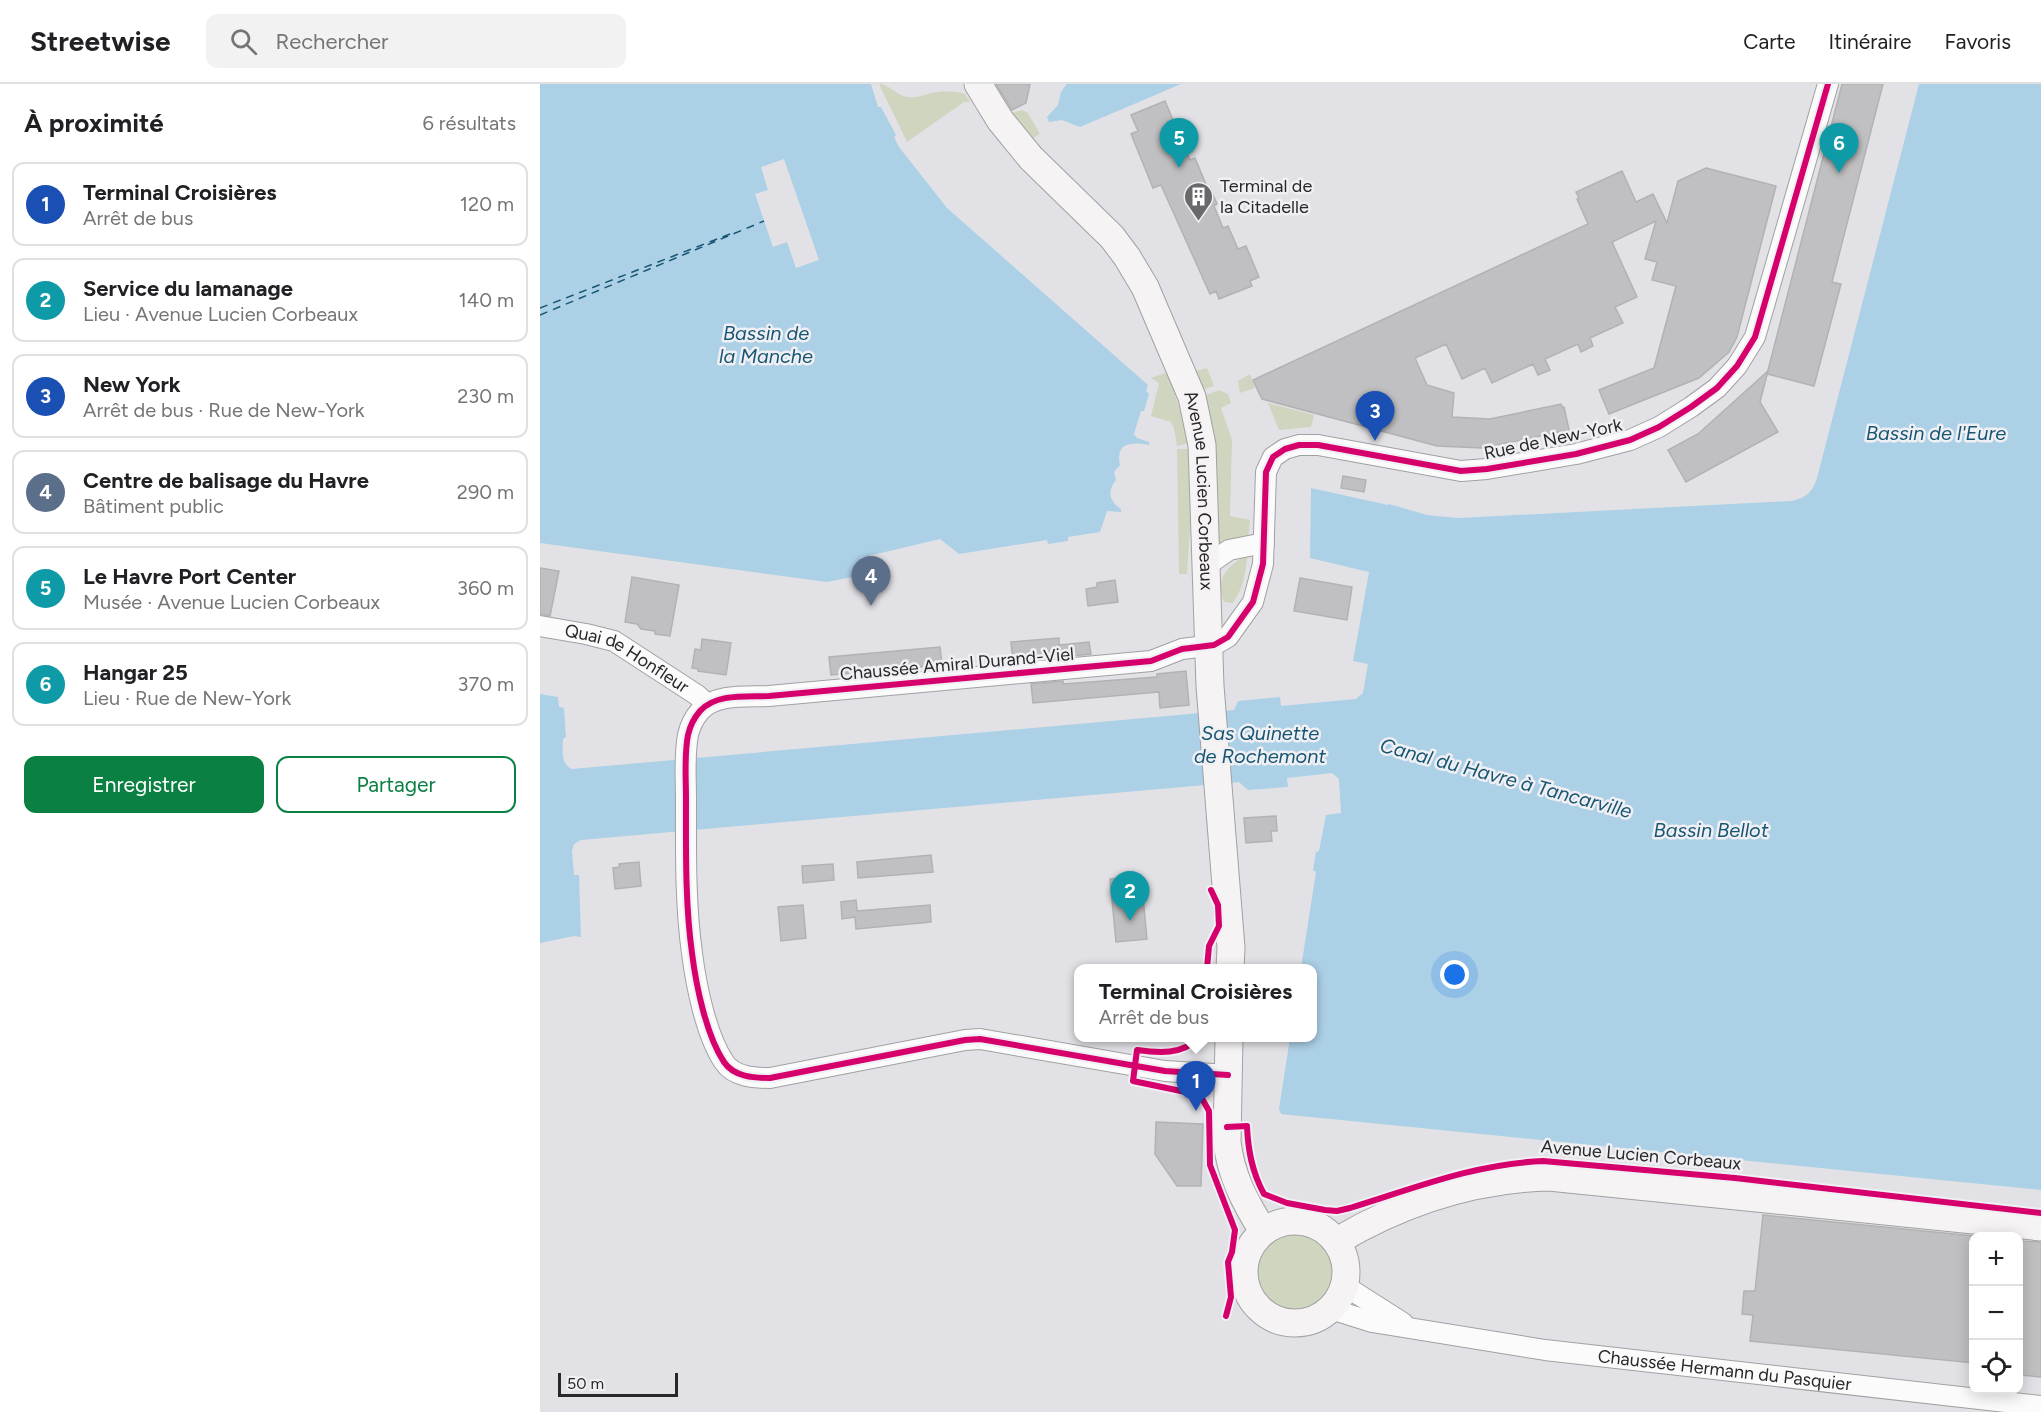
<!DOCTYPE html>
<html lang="fr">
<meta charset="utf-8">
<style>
:root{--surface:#fff;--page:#f2f2f2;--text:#202124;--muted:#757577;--line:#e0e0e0;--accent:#0b8043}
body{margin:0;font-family:Figtree,sans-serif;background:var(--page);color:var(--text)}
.controls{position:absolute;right:18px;bottom:18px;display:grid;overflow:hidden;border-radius:12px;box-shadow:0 3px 15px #0003}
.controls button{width:54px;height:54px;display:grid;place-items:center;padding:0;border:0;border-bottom:2px solid var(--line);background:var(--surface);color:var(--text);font:30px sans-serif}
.scale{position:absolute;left:18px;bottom:15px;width:120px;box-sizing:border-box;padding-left:6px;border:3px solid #28282a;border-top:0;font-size:16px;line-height:21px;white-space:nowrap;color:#28282a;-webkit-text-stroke:4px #efeff4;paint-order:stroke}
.you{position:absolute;left:915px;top:891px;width:21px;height:21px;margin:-15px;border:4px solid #fff;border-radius:50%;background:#1a73e8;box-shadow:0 0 0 9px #1a73e833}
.badge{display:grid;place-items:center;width:39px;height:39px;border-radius:50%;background:var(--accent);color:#fff;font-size:20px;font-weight:700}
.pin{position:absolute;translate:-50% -50px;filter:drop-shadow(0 2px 3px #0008)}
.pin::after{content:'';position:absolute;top:32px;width:21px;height:18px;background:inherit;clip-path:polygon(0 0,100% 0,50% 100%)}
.popup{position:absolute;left:534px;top:880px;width:243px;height:78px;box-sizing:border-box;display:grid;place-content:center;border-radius:12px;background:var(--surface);filter:drop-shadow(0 2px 4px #0005);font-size:20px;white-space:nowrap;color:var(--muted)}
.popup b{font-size:22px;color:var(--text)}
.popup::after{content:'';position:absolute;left:50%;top:100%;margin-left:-12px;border:12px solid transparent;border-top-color:var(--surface)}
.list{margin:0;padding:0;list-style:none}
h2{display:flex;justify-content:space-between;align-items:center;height:78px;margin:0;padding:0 24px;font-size:26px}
h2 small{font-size:20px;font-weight:400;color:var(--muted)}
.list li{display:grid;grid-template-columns:39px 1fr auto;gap:18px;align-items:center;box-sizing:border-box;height:84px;margin:0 12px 12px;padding:0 12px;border:2px solid var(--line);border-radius:12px}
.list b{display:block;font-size:22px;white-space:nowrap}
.list p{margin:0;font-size:20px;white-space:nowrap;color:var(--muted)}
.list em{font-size:20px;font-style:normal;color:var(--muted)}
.actions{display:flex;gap:12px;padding:18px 24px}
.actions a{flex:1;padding:14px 0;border:2px solid var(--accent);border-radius:12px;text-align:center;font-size:21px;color:var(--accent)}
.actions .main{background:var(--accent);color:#fff}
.icon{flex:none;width:33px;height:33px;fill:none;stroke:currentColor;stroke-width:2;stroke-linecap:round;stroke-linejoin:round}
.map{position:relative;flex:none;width:1501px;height:1328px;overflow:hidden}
header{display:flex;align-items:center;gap:36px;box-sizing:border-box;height:84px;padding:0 30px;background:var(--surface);border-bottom:2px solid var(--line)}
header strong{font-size:28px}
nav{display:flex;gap:33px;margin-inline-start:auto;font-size:21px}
.search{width:420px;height:54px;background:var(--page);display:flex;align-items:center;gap:15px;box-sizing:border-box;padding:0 21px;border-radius:12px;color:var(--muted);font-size:22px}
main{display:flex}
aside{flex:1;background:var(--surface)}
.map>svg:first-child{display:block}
</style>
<header>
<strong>Streetwise</strong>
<div class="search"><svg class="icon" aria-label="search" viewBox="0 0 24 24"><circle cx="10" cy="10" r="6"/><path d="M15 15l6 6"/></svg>Rechercher</div>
<nav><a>Carte</a><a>Itinéraire</a><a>Favoris</a></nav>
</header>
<main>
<aside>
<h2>À proximité<small>6 résultats</small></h2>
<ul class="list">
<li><span class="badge" style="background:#1a4fb4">1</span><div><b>Terminal Croisières</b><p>Arrêt de bus</p></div><em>120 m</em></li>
<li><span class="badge" style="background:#0f9aa8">2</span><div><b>Service du lamanage</b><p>Lieu · Avenue Lucien Corbeaux</p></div><em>140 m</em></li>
<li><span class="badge" style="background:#1a4fb4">3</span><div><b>New York</b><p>Arrêt de bus · Rue de New-York</p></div><em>230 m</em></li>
<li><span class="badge" style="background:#5c6f8a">4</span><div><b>Centre de balisage du Havre</b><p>Bâtiment public</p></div><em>290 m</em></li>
<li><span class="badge" style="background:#0f9aa8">5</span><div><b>Le Havre Port Center</b><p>Musée · Avenue Lucien Corbeaux</p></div><em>360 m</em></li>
<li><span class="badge" style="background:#0f9aa8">6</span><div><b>Hangar 25</b><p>Lieu · Rue de New-York</p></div><em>370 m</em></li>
</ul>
<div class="actions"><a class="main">Enregistrer</a><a>Partager</a></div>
</aside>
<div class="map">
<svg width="1501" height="1328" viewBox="0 0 1501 1328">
<rect width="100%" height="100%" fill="#e2e2e6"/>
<path fill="#cfd5bf" d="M 339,0 C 349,0 357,12 368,13 C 377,14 384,11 392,9 C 402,7 414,7 425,10 L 430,18 L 424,18 L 367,58 Z
M 482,26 L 488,29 L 500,50 L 493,54 L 472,29 Z
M 667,284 L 674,302 L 662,306 L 656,287 Z
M 628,288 L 650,359 L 637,362 L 634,344 L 631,338 L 611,332 L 619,299 L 611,294 Z
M 710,290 L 715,304 L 700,309 L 698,297 Z
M 679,306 L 688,310 L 691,319 L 681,324 L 692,356 L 690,432 L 710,436 L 708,454 L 679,466 C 677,414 676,363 664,312 Z
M 728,319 L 774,331 L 771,343 L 739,346 Z
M 637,365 L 651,365 L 651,430 L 647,490 L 639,490 Z
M 707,472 C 706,489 703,504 693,519 L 684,518 C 675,496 687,480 707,472 Z
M714 1185a40 40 0 1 1 80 0a40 40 0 1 1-80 0Z"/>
<path fill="#acd0e6" d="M 0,0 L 331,0 L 338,23 L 341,23 L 356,51 L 354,53 L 359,63 L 407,124 L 608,301 L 606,307 L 609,310 L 604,327 L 601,327 L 594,350 L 597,354 L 609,358 L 609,361 C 592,358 575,358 580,381 L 574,388 L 576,396 C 567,407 569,417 581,425 L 581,428 L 567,427 L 560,448 L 528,453 L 528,457 L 508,460 L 507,456 L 419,470 L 400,455 L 320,474 L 322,491 L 287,498 L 0,459 Z
M 527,0 L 641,0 L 540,43 L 522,36 L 509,38 L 507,33 L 518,21 L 521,8 Z
M 1379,0 L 1501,0 L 1501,1106 L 741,1030 L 739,1025 L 750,954 L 773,954 L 773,884 L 761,884 L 776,788 L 773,786 L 776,768 L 779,767 L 786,731 L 801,729 L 799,695 L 792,689 L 747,694 L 748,703 L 708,706 L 699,698 L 41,756 L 34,760 L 32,767 L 34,791 L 39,791 L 41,853 L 34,852 L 0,859 L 0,610 L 18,613 L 19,623 L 24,624 L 26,653 L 23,655 C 23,666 20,680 32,685 L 694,626 L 698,617 L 740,613 L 741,622 L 816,615 L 823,609 L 828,580 L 813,577 L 829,488 L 770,474 L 771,404 L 848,421 L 849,420 L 887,431 L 918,434 L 1251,417 C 1266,414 1272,409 1277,394 Z"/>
<path fill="#e2e2e6" d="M 244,75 L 279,176 L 256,184 L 247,158 L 233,163 L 215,110 L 228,106 L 221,83 Z"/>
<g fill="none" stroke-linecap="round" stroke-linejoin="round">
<path stroke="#175673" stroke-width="1.5" stroke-dasharray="8 6" stroke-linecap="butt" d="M 0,224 L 190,150
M 0,231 L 224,137"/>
</g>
<path fill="#c0c0c2" stroke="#b2b2b4" stroke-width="1.5" d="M 456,0 L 490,0 L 486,19 L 472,26 Z
M 1302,0 L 1343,0 L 1292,198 L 1301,200 L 1274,302 L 1227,290 Z
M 625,17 L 650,76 L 655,74 L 668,105 L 670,104 L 677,120 L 674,122 L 683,144 L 688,142 L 698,165 L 706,162 L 719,193 L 710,197 L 712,202 L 679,215 L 676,207 L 670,210 L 621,101 L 613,104 L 591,50 L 598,47 L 591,31 Z
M 1166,84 L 1236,102 L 1197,253 L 1189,268 L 1159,294 L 1069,330 L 1059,306 L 1114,284 L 1136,202 L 1112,196 L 1117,178 L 1105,175 L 1116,137 L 1072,158 L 1097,213 L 1075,223 L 1083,239 L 1050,254 L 1053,262 L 1041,268 L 1038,260 L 1005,275 L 1010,286 L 998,291 L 993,280 L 952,299 L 945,284 L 922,295 L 906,260 L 875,274 L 887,301 L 914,309 L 912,333 L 950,335 L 1021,320 L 1022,323 L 1024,323 L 1029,346 L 942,364 L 897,362 L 722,315 L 713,296 L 1048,140 L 1037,115 L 1039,114 L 1036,108 L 1082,87 L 1096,118 L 1113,110 L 1127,139 L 1138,97 Z
M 1228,287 L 1220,318 L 1238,348 L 1146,398 L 1128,366 L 1158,350 Z
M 803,392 L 826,396 L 824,408 L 801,404 Z
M 0,484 L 19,487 L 10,532 L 0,530 Z
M 92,493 L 139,501 L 130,552 L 115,550 L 115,547 L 101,545 L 97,540 L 85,538 Z
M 760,494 L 812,503 L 807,536 L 754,527 Z
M 575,496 L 578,518 L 548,522 L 546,505 L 557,503 L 557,499 Z
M 519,554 L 519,561 L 549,558 L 551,570 L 473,578 L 471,558 Z
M 162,555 L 191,559 L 186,591 L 158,587 L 158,585 L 152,584 L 155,565 L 161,566 Z
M 400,563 L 402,581 L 291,591 L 289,573 Z
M 646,587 L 649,621 L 620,624 L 619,608 L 493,619 L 491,600 L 523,597 L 523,600 L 617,593 L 617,590 Z
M 736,732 L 737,747 L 731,747 L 732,757 L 706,759 L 704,734 Z
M 391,771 L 393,788 L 318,794 L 317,778 Z
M 99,778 L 101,802 L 75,805 L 73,784 L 80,783 L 79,780 Z
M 293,780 L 294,796 L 263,799 L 262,782 Z
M 601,792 L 607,855 L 576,858 L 570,795 Z
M 316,816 L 317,827 L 390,821 L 391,838 L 316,845 L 315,833 L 302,835 L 301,818 Z
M 263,821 L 266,854 L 241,857 L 238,823 Z
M 616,1038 L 663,1040 L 661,1102 L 637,1102 L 615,1070 Z
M 1223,1131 L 1434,1152 L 1434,1279 L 1210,1257 L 1213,1231 L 1202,1230 L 1204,1207 L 1215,1207 Z
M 1479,1157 L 1501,1158 L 1501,1293 L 1479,1291 Z"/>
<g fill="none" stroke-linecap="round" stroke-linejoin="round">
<defs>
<g id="street">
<path d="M 666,482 L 689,466 L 724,459"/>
<path id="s1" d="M 0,542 L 46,550 L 74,557 L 157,611 L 167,620"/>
<path d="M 688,991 L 625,987 L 440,955 L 425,956 L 230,994 C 214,994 194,993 184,978 C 166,951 156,901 152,869 C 145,819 146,766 146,715 C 146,694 144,671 148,651 C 150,642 154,634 160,627 C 176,609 207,613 229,612 L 611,577 L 642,565 L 674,561 L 688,553 L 713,518 L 723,480 L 726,388 L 733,373 L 745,365 L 759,361 L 778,361 L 921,387 L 947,385 L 1036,370 L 1090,356 L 1119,343 L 1151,323 L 1177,304 L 1197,282 L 1215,253 L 1288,0"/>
<path d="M 805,1202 L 863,1239"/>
<path id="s2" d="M 791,1225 L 832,1238 L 1005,1266 L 1501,1322"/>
</g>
<g id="secondary">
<path id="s3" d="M 438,0 L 460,36 L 491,74 L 572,153 L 587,173 L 605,203 L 652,313 L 662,361 L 670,602 L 691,864 L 690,884"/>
<path d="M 689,954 L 687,1058 C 691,1092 705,1118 723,1147"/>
<circle cx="755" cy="1188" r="51"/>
<path d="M 797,1157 C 861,1119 934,1095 1009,1093 L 1501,1143"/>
</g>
</defs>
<use href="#street" stroke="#a1a1a3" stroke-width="22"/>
<use href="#secondary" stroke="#a1a1a3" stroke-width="29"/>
<use href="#street" stroke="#fbfbfb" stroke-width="20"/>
<use href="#secondary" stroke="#f6f3f4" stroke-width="27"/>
<defs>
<path id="cycleway" d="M 667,884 L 669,862 L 679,842 L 678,821 L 671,806
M 658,954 C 643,971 618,969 597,966 L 593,997 L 660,1011 L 669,1027 L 670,1081 L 695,1146 L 692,1168 L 688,1178 L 691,1213 L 686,1232
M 688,991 L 625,987 L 440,955 L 425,956 L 230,994 C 214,994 194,993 184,978 C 166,951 156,901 152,869 C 145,819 146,766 146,715 C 146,694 144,671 148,651 C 150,642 154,634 160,627 C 176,609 207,613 229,612 L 611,577 L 642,565 L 674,561 L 688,553 L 713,518 L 723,480 L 726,388 L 733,373 L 745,365 L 759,361 L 778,361 L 921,387 L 947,385 L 1036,370 L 1090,356 L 1119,343 L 1151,323 L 1177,304 L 1197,282 L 1215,253 L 1288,0
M 687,1043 L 707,1042 C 708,1067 712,1088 724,1110 L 747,1119 L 785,1126 L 797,1127 L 810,1124 C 875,1104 934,1080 1003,1077 L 1195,1094 L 1501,1129"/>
</defs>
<use href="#cycleway" stroke="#efeff4" stroke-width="10"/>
<use href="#cycleway" stroke="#d6006c" stroke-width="6"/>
</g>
<defs>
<symbol id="building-pin" viewBox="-11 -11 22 30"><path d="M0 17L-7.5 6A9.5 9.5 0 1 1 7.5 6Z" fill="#69696c" stroke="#efeff4"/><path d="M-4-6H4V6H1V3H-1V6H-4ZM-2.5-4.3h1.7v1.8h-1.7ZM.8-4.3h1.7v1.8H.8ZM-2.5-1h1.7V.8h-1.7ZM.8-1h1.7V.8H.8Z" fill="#fff"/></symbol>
</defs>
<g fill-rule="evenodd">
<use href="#building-pin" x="642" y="96" width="33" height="45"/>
</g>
<g text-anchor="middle" stroke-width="5" stroke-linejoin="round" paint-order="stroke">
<g font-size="18" fill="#28282a" stroke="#efeff4" text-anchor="start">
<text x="680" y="108">Terminal de<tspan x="680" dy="21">la Citadelle</tspan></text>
</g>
<g font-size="18" fill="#28282a" stroke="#efeff4">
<text transform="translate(1013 355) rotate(-12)" y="6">Rue de New-York</text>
<text dy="6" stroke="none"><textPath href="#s3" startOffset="478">Avenue Lucien Corbeaux</textPath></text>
<text dy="6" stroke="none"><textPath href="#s1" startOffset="94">Quai de Honfleur</textPath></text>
<text transform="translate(417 580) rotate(-5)" y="6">Chaussée Amiral Durand-Viel</text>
<text transform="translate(1101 1071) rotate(5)" y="6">Avenue Lucien Corbeaux</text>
<text dy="6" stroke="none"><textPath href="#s2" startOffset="399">Chaussée Hermann du Pasquier</textPath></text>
</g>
<g font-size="20" font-style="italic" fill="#175673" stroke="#efeff4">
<text x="226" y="256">Bassin de<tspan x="226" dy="23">la Manche</tspan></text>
<text x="1396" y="356">Bassin de l'Eure</text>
<text x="720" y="656">Sas Quinette<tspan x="720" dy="23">de Rochemont</tspan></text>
<text transform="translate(966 694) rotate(15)" y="7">Canal du Havre à Tancarville</text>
<text x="1171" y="753">Bassin Bellot</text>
</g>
</g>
</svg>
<div class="controls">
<button>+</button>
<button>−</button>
<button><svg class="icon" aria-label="locate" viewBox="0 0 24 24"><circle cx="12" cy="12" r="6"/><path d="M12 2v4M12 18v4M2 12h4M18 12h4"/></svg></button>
</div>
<div class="scale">50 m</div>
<div class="you"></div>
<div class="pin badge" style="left:656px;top:1027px;background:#1a4fb4">1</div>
<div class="popup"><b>Terminal Croisières</b>Arrêt de bus</div>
<div class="pin badge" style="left:590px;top:837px;background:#0f9aa8">2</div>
<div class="pin badge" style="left:835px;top:357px;background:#1a4fb4">3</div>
<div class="pin badge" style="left:331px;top:522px;background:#5c6f8a">4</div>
<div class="pin badge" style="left:639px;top:84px;background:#0f9aa8">5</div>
<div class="pin badge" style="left:1299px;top:89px;background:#0f9aa8">6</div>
</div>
</main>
